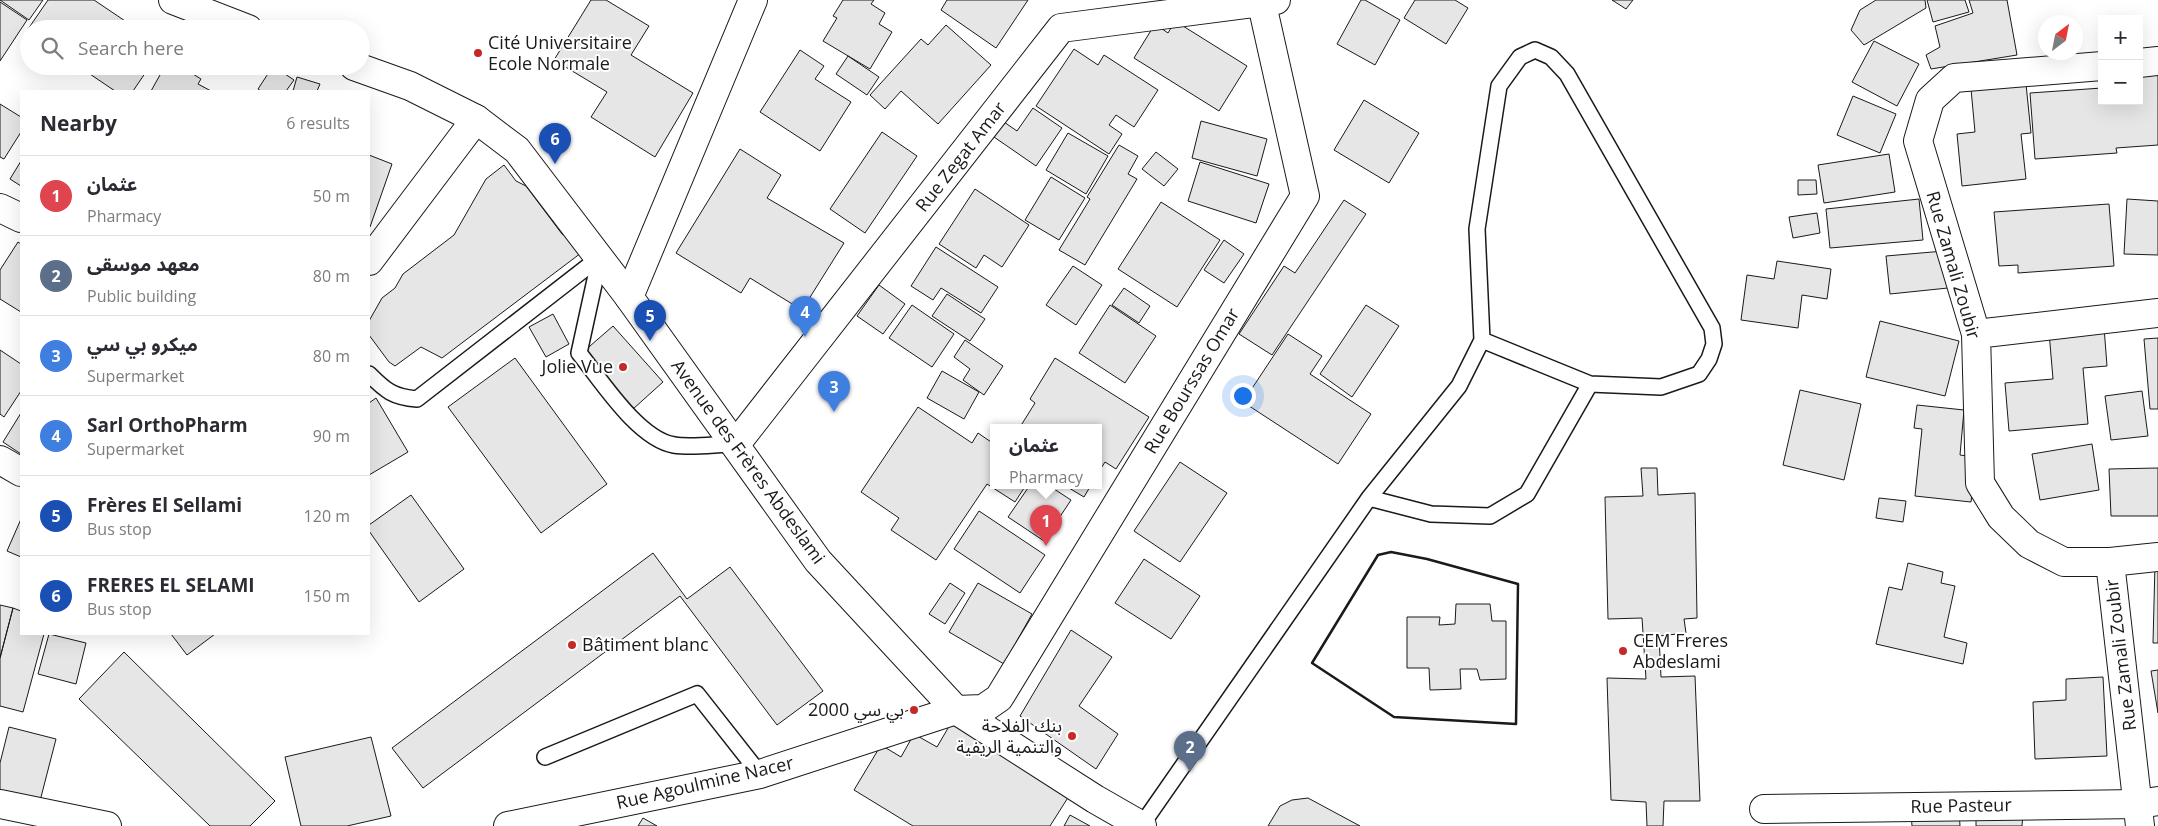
<!DOCTYPE html>
<meta charset="utf-8">
<style>
:root{--surface:#fff;--page:#f7f7f7;--text:#2b2b33;--muted:#7c7c81;--line:#e1e1e2;--accent:#b45309}
body{margin:0;font-family:"Open Sans","Noto Sans Arabic",sans-serif;background:var(--page);color:var(--text)}
.controls{position:absolute;right:15px;top:15px;display:grid;overflow:hidden;border-radius:0px;box-shadow:0 5px 20px #0002}
.controls button{width:45px;height:45px;display:grid;place-items:center;padding:0;border:0;border-bottom:1px solid var(--line);background:var(--surface);color:var(--text);font:25px sans-serif}
.compass{position:absolute;left:2038px;top:15px;width:45px;height:45px;border-radius:50%;background:var(--surface);box-shadow:0 5px 20px #0002;rotate:32deg}
.you{position:absolute;left:1242px;top:395px;width:18px;height:18px;margin:-12px;border:4px solid #fff;border-radius:50%;background:#1a73e8;box-shadow:0 0 0 8px #1a73e833}
.badge{display:grid;place-items:center;width:32px;height:32px;border-radius:50%;background:var(--accent);color:#fff;font-size:16px;font-weight:700}
.pin{position:absolute;translate:-50% -41px;filter:drop-shadow(0 1px 2px #0008)}
.pin::after{content:'';position:absolute;top:26px;width:18px;height:15px;background:inherit;clip-path:polygon(0 0,100% 0,50% 100%)}
.popup{position:absolute;left:990px;top:424px;width:112px;height:65px;box-sizing:border-box;display:grid;place-content:center;border-radius:0px;background:var(--surface);filter:drop-shadow(0 1px 4px #0005);font-size:16px;white-space:nowrap;color:var(--muted)}
.popup b{font-size:19px;color:var(--text)}
.popup::after{content:'';position:absolute;left:50%;top:100%;margin-left:-10px;border:10px solid transparent;border-top-color:var(--surface)}
.list{margin:0;padding:0;list-style:none}
h2{display:flex;justify-content:space-between;align-items:center;height:65px;margin:0;padding:0 20px;font-size:21px}
h2 small{font-size:16px;font-weight:400;color:var(--muted)}
.list li{display:grid;grid-template-columns:32px 1fr auto;gap:15px;align-items:center;box-sizing:border-box;height:80px;padding:0 20px;border-top:1px solid var(--line)}
.list b{display:block;font-size:19px;white-space:nowrap}
.list p{margin:0;font-size:16px;white-space:nowrap;color:var(--muted)}
.list em{font-size:16px;font-style:normal;color:var(--muted)}
.icon{flex:none;width:28px;height:28px;fill:none;stroke:currentColor;stroke-width:2;stroke-linecap:round;stroke-linejoin:round}
.map{position:relative;flex:none;width:2158px;height:826px;overflow:hidden}
.search{position:absolute;background:var(--surface);box-shadow:0 5px 20px #0002;left:20px;top:20px;width:350px;height:55px;display:flex;align-items:center;gap:12px;box-sizing:border-box;padding:0 18px;border-radius:28px;color:var(--muted);font-size:19px}
.panel{position:absolute;background:var(--surface);box-shadow:0 5px 20px #0002;left:20px;top:90px;width:350px;height:545px;border-radius:0px}
.map>svg:first-child{display:block}
</style>
<div class="map">
<svg width="2158" height="826" viewBox="0 0 2158 826">
<rect width="100%" height="100%" fill="#fff"/>
<path fill="#e6e6e6" stroke="#1a1a1a" d="M 0,0 L 43,0 L 29,20 Z
M 48,0 L 94,0 L 137,29 L 29,29 L 29,33 L 26,32 Z
M 591,0 L 606,0 L 649,26 L 631,55 L 693,93 L 655,157 L 591,117 L 607,92 L 554,60 Z
M 843,0 L 874,0 L 871,4 L 885,13 L 879,24 L 892,32 L 870,69 L 823,41 L 837,18 L 833,16 Z
M 947,0 L 1028,0 L 996,48 L 941,10 Z
M 1361,0 L 1365,0 L 1400,20 L 1375,65 L 1337,44 Z
M 1415,0 L 1455,0 L 1468,8 L 1446,44 L 1404,18 Z
M 1612,0 L 1633,0 L 1626,9 Z
M 1876,0 L 1925,0 L 1926,8 L 1864,45 L 1851,30 L 1860,10 Z
M 1927,0 L 1965,0 L 1969,12 L 1933,22 Z
M 1969,0 L 2007,0 L 2017,55 L 1931,69 L 1926,55 L 1940,47 L 1935,26 L 1973,13 Z
M 0,2 L 27,20 L 0,61 Z
M 1175,21 L 1247,66 L 1219,111 L 1134,58 L 1155,24 L 1168,33 Z
M 946,25 L 991,65 L 938,124 L 901,91 L 885,109 L 870,95 L 921,39 L 928,45 Z
M 1874,41 L 1919,64 L 1897,106 L 1852,82 Z
M 1074,49 L 1098,65 L 1104,55 L 1158,90 L 1134,127 L 1116,115 L 1109,125 L 1122,134 L 1109,154 L 1036,106 Z
M 800,50 L 824,66 L 815,79 L 851,102 L 820,151 L 760,112 Z
M 848,56 L 879,77 L 867,95 L 836,74 Z
M 78,66 L 150,66 L 133,91 L 115,91 Z
M 165,66 L 180,66 L 201,79 L 198,84 L 211,91 L 151,91 Z
M 273,66 L 294,80 L 286,91 L 261,91 L 258,89 Z
M 2158,69 L 2158,145 L 2116,148 L 2117,153 L 2035,159 L 2030,93 L 2102,88 L 2102,101 L 2139,101 L 2139,71 Z
M 297,77 L 320,84 L 317,91 L 293,91 Z
M 2026,84 L 2031,133 L 2021,134 L 2026,179 L 1962,186 L 1957,134 L 1975,132 L 1971,89 Z
M 1853,96 L 1896,114 L 1880,153 L 1837,135 Z
M 1364,100 L 1419,133 L 1389,183 L 1334,150 Z
M 0,104 L 21,117 L 21,132 L 4,159 L 0,157 Z
M 1033,108 L 1062,128 L 1036,166 L 994,137 L 1004,122 L 1017,131 Z
M 1201,121 L 1267,139 L 1257,176 L 1192,158 Z
M 882,132 L 917,156 L 865,233 L 830,209 Z
M 1068,133 L 1108,156 L 1086,194 L 1046,170 Z
M 1119,145 L 1138,156 L 1128,174 L 1137,179 L 1085,265 L 1059,250 L 1090,199 L 1087,197 Z
M 740,149 L 781,175 L 767,198 L 844,243 L 802,310 L 750,278 L 741,293 L 676,253 Z
M 1156,152 L 1178,169 L 1164,186 L 1142,169 Z
M 1889,154 L 1895,192 L 1824,203 L 1818,165 Z
M 369,155 L 392,164 L 370,227 L 369,226 Z
M 21,161 L 21,186 L 10,179 Z
M 1200,162 L 1269,184 L 1256,223 L 1188,201 Z
M 504,165 L 516,181 L 526,186 L 562,234 L 572,240 L 581,253 L 442,358 L 421,347 L 395,366 L 389,362 L 369,335 L 369,321 L 382,298 L 395,288 L 403,274 L 454,235 L 486,179 Z
M 1051,177 L 1085,198 L 1059,240 L 1025,220 Z
M 1798,180 L 1816,180 L 1817,194 L 1798,195 Z
M 975,189 L 1029,225 L 1002,267 L 984,255 L 976,268 L 939,244 Z
M 1919,199 L 1923,240 L 1830,248 L 1826,209 Z
M 2127,199 L 2158,201 L 2158,255 L 2124,254 Z
M 1344,200 L 1366,214 L 1272,355 L 1239,334 L 1284,266 L 1295,273 Z
M 1161,202 L 1220,240 L 1177,307 L 1118,269 Z
M 2109,204 L 2114,266 L 2018,273 L 2018,265 L 1999,266 L 1994,212 Z
M 1817,213 L 1820,233 L 1793,238 L 1789,217 Z
M 1224,240 L 1244,254 L 1224,283 L 1204,270 Z
M 18,242 L 21,244 L 21,312 L 0,299 L 0,270 Z
M 936,247 L 998,287 L 981,313 L 941,288 L 933,300 L 911,286 Z
M 1944,251 L 1948,288 L 1890,294 L 1886,256 Z
M 1777,261 L 1831,269 L 1827,299 L 1802,295 L 1798,328 L 1741,320 L 1747,275 L 1774,279 Z
M 1073,266 L 1102,285 L 1076,325 L 1046,305 Z
M 879,285 L 905,304 L 883,334 L 857,316 Z
M 1124,288 L 1150,306 L 1139,323 L 1112,305 Z
M 947,294 L 985,319 L 970,341 L 932,316 Z
M 912,305 L 954,334 L 932,367 L 889,338 Z
M 1110,305 L 1156,336 L 1125,383 L 1079,353 Z
M 1366,305 L 1399,326 L 1352,397 L 1320,374 Z
M 553,314 L 569,344 L 546,357 L 529,327 Z
M 1880,321 L 1959,341 L 1945,396 L 1866,377 Z
M 613,326 L 663,382 L 633,409 L 582,353 Z
M 2104,327 L 2107,366 L 2083,368 L 2088,424 L 2009,431 L 2005,383 L 2053,379 L 2049,332 Z
M 1288,334 L 1322,356 L 1310,374 L 1371,414 L 1338,464 L 1243,402 Z
M 2158,338 L 2158,409 L 2150,409 L 2144,339 Z
M 965,340 L 1003,366 L 984,395 L 963,380 L 970,369 L 954,357 Z
M 0,350 L 21,364 L 21,391 L 4,417 L 0,414 Z
M 515,358 L 607,484 L 541,533 L 448,407 Z
M 1055,358 L 1149,417 L 1116,469 L 1105,462 L 1098,473 L 1098,427 L 1020,427 L 1035,403 L 1030,399 Z
M 942,371 L 979,392 L 964,419 L 927,398 Z
M 1800,390 L 1861,404 L 1844,480 L 1783,465 Z
M 2142,391 L 2148,436 L 2111,440 L 2105,396 Z
M 376,398 L 408,452 L 369,475 L 369,403 Z
M 1917,405 L 1964,410 L 1960,455 L 1976,457 L 1971,502 L 1915,496 L 1922,429 L 1914,428 Z
M 918,407 L 972,443 L 978,433 L 994,444 L 994,485 L 1026,485 L 1015,502 L 987,484 L 936,560 L 891,530 L 899,518 L 861,492 Z
M 21,413 L 21,454 L 3,442 Z
M 2092,444 L 2099,490 L 2040,500 L 2032,454 Z
M 1180,462 L 1227,493 L 1180,562 L 1134,531 Z
M 1641,468 L 1657,468 L 1658,495 L 1695,493 L 1697,618 L 1684,619 L 1686,633 L 1659,636 L 1661,677 L 1695,676 L 1700,801 L 1664,801 L 1663,826 L 1647,826 L 1646,802 L 1611,800 L 1607,678 L 1646,679 L 1642,618 L 1608,619 L 1605,497 L 1643,496 Z
M 2158,468 L 2158,516 L 2111,516 L 2109,469 Z
M 1030,485 L 1048,485 L 1071,500 L 1044,541 L 1008,517 Z
M 1064,485 L 1091,485 L 1084,497 Z
M 411,495 L 464,569 L 419,602 L 369,531 L 369,525 Z
M 1879,498 L 1906,501 L 1903,522 L 1876,518 Z
M 979,511 L 1045,555 L 1020,593 L 954,549 Z
M 21,519 L 21,557 L 7,551 Z
M 653,553 L 687,599 L 730,567 L 823,691 L 777,725 L 680,596 L 423,788 L 392,748 Z
M 1144,559 L 1200,596 L 1171,639 L 1115,603 Z
M 1908,563 L 1943,572 L 1941,583 L 1955,586 L 1944,637 L 1967,643 L 1963,664 L 1876,644 L 1889,587 L 1902,590 Z
M 2155,563 L 2158,563 L 2158,643 L 2153,643 Z
M 950,583 L 965,593 L 945,624 L 929,614 Z
M 978,583 L 1032,614 L 1004,664 L 949,632 Z
M 1456,604 L 1490,604 L 1492,621 L 1506,621 L 1506,679 L 1480,680 L 1477,669 L 1460,669 L 1461,689 L 1430,690 L 1429,668 L 1407,668 L 1407,617 L 1440,617 L 1439,625 L 1455,624 Z
M 0,605 L 13,608 L 0,658 Z
M 13,608 L 21,611 L 21,634 L 44,634 L 23,712 L 0,706 L 0,658 Z
M 1071,630 L 1112,657 L 1079,706 L 1118,734 L 1096,769 L 1020,716 Z
M 49,634 L 86,643 L 76,684 L 38,674 Z
M 171,634 L 215,634 L 187,655 Z
M 124,652 L 275,801 L 250,826 L 210,826 L 79,699 Z
M 2158,670 L 2158,713 L 2151,671 Z
M 2103,677 L 2107,756 L 2035,759 L 2033,702 L 2066,700 L 2066,679 Z
M 951,723 L 1069,796 L 1050,826 L 913,826 L 854,790 L 881,745 L 901,757 L 914,734 L 937,747 Z
M 9,727 L 56,739 L 40,801 L 0,791 L 0,763 Z
M 371,737 L 391,816 L 347,826 L 301,826 L 285,757 Z
M 1308,798 L 1360,826 L 1268,826 L 1280,806 L 1292,800 Z
M 1959,810 L 1960,826 L 1912,826 L 1911,812 Z
M 1976,812 L 2023,814 L 2022,826 L 1976,826 Z
M 1070,815 L 1090,826 L 1064,826 Z
M 643,818 L 657,826 L 638,826 Z"/>
<g fill="none" stroke-linecap="round" stroke-linejoin="round">
<defs>
<path id="lane" d="M 600,257 L 579,353 C 601,380 638,439 674,445 C 692,448 717,444 736,444
M 369,374 C 386,391 393,397 417,399 L 600,257
M 1369,498 L 1431,514 L 1490,516 L 1527,494 L 1590,384
M 545,757 L 697,694 L 760,774
M 1141,826 L 1369,498 L 1459,386 L 1482,340 L 1477,229 L 1499,86 L 1520,57 L 1535,50 L 1551,57 L 1567,74 L 1712,328 L 1714,344 L 1709,359 L 1699,374 L 1661,387 L 1590,384 L 1482,340"/>
<path id="street" d="M 2139,63 L 2158,61
M 2102,66 L 1954,78 L 1930,100 L 1918,141 L 1976,334 L 1980,483 L 2001,517 L 2029,544 L 2064,562 L 2110,562 L 2140,826
M 0,208 L 21,218
M 369,261 L 476,119
M 629,297 L 753,0
M 1976,334 L 2158,313
M 736,444 L 1061,28 L 1276,0
M 0,460 L 21,472
M 2110,562 L 2158,557
M 0,804 L 107,826
M 1764,809 L 2138,804 L 2158,801
M 508,826 L 760,774 L 956,710 L 983,709 L 999,698 L 1305,196 L 1261,0"/>
<path id="secondary" d="M 173,0 L 248,29
M 354,66 L 410,86 L 476,119 L 517,150 L 629,297 L 818,561 L 956,710 L 1095,799 L 1142,826"/>
</defs>
<use href="#lane" stroke="#1a1a1a" stroke-width="18"/>
<use href="#street" stroke="#1a1a1a" stroke-width="30"/>
<use href="#secondary" stroke="#1a1a1a" stroke-width="30"/>
<use href="#lane" stroke="#fff" stroke-width="15"/>
<use href="#street" stroke="#fff" stroke-width="28"/>
<use href="#secondary" stroke="#fff" stroke-width="28"/>
<path stroke="#1a1a1a" stroke-width="2.5" d="M 1391,552 L 1427,559 L 1518,584 L 1516,724 L 1394,717 L 1312,663 L 1378,555 Z"/>
</g>
<g fill="#c62828" stroke="#fff" stroke-width="2">
<circle cx="478" cy="53" r="5"/>
<circle cx="623" cy="367" r="5"/>
<circle cx="572" cy="645" r="5"/>
<circle cx="1623" cy="651" r="5"/>
<circle cx="914" cy="710" r="5"/>
<circle cx="1072" cy="736" r="5"/>
</g>
<g text-anchor="middle" stroke-width="4" stroke-linejoin="round" paint-order="stroke">
<g font-size="18" fill="#1a1a1a" stroke="#fff" text-anchor="start">
<text x="488" y="49">Cité Universitaire<tspan x="488" dy="21">Ecole Normale</tspan></text>
<text x="613" y="373" text-anchor="end">Jolie Vue</text>
<text x="1633" y="647">CEM Freres<tspan x="1633" dy="21">Abdeslami</tspan></text>
<text x="582" y="651">Bâtiment blanc</text>
<text x="904" y="716" text-anchor="end">بي سي 2000</text>
<text x="1062" y="732" text-anchor="end">بنك الفلاحة<tspan x="1062" dy="21">والتنمية الريفية</tspan></text>
</g>
<g font-size="18" fill="#1a1a1a" stroke="#fff">
<text transform="translate(961 157) rotate(-52)" y="6">Rue Zegat Amar</text>
<text transform="translate(1953 265) rotate(74)" y="6">Rue Zamali Zoubir</text>
<text transform="translate(1192 381) rotate(-59)" y="6">Rue Bourssas Omar</text>
<text transform="translate(748 462) rotate(54)" y="6">Avenue des Frères Abdeslami</text>
<text transform="translate(2121 655) rotate(-97)" y="6">Rue Zamali Zoubir</text>
<text transform="translate(705 783) rotate(-13)" y="6">Rue Agoulmine Nacer</text>
<text transform="translate(1961 806) rotate(-1)" y="6">Rue Pasteur</text>
</g>
</g>
</svg>
<div class="controls">
<button>+</button>
<button>−</button>
</div>
<svg class="compass" viewBox="-18 -18 36 36"><path d="M0-13l5 13h-10z" fill="#e53935"/><path d="M0 13l5-13h-10z" fill="#7c7c81"/></svg>
<div class="you"></div>
<div class="pin badge" style="left:1046px;top:546px;background:#e0444e">1</div>
<div class="popup"><b>عثمان</b>Pharmacy</div>
<div class="pin badge" style="left:1190px;top:772px;background:#5c6f8a">2</div>
<div class="pin badge" style="left:834px;top:412px;background:#3f7fe0">3</div>
<div class="pin badge" style="left:805px;top:337px;background:#3f7fe0">4</div>
<div class="pin badge" style="left:650px;top:341px;background:#1a4fb4">5</div>
<div class="pin badge" style="left:555px;top:164px;background:#1a4fb4">6</div>
<div class="search"><svg class="icon" aria-label="search" viewBox="0 0 24 24"><circle cx="10" cy="10" r="6"/><path d="M15 15l6 6"/></svg>Search here</div>
<section class="panel">
<h2>Nearby<small>6 results</small></h2>
<ul class="list">
<li><span class="badge" style="background:#e0444e">1</span><div><b>عثمان</b><p>Pharmacy</p></div><em>50 m</em></li>
<li><span class="badge" style="background:#5c6f8a">2</span><div><b>معهد موسقى</b><p>Public building</p></div><em>80 m</em></li>
<li><span class="badge" style="background:#3f7fe0">3</span><div><b>ميكرو بي سي</b><p>Supermarket</p></div><em>80 m</em></li>
<li><span class="badge" style="background:#3f7fe0">4</span><div><b>Sarl OrthoPharm</b><p>Supermarket</p></div><em>90 m</em></li>
<li><span class="badge" style="background:#1a4fb4">5</span><div><b>Frères El Sellami</b><p>Bus stop</p></div><em>120 m</em></li>
<li><span class="badge" style="background:#1a4fb4">6</span><div><b>FRERES EL SELAMI</b><p>Bus stop</p></div><em>150 m</em></li>
</ul>
</section>
</div>
